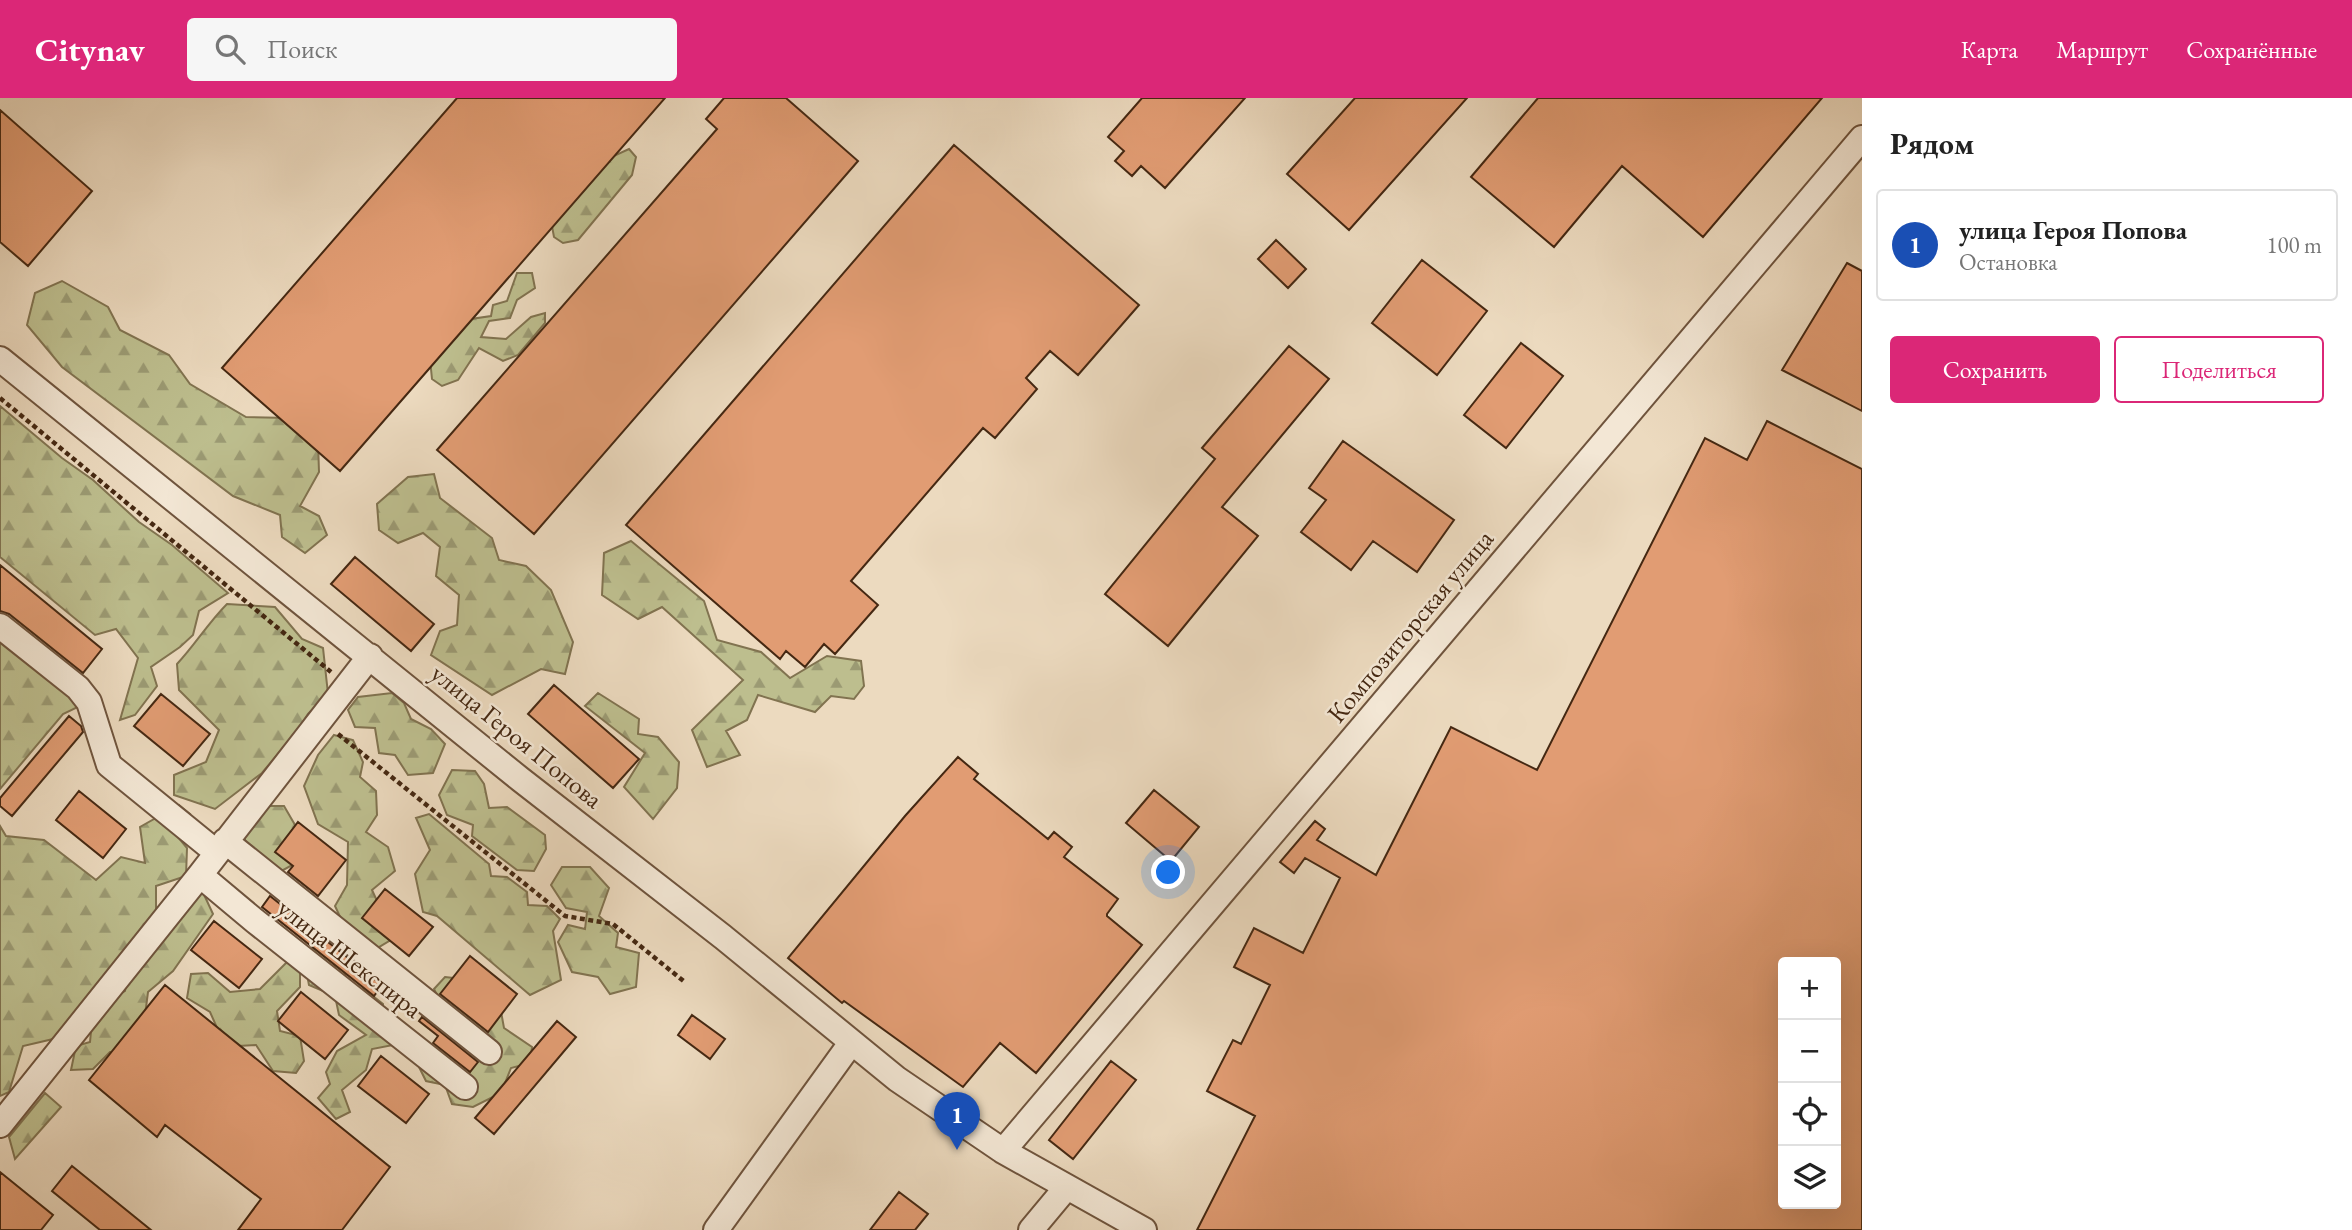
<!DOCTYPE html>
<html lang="ru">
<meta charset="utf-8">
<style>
:root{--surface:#fff;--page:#f6f6f6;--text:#222;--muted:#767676;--line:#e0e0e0;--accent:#db2777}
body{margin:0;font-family:"EB Garamond",serif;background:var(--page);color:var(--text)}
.controls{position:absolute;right:21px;bottom:21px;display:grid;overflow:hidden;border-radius:7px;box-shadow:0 7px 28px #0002}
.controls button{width:63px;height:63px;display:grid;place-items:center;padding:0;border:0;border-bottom:2px solid var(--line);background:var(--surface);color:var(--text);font:35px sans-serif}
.you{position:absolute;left:1169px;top:775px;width:24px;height:24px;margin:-18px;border:5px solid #fff;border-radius:50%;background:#1a73e8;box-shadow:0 0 0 10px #1a73e833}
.badge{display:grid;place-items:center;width:46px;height:46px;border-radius:50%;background:var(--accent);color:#fff;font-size:23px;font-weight:700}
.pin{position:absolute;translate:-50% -58px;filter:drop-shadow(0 2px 4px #0008)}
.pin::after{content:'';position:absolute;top:37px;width:24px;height:21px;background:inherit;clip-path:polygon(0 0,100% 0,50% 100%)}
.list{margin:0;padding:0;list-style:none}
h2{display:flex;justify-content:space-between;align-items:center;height:91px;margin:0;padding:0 28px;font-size:30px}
h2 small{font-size:23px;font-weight:400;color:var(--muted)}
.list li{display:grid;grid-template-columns:46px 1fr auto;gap:21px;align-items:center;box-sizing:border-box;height:112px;margin:0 14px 14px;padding:0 14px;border:2px solid var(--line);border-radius:7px}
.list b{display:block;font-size:26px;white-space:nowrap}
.list p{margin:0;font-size:23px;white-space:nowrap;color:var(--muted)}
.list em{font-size:23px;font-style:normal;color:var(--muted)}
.actions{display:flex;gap:14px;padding:21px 28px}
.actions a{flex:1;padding:16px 0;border:2px solid var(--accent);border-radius:7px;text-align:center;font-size:24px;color:var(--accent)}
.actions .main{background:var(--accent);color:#fff}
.icon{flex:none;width:38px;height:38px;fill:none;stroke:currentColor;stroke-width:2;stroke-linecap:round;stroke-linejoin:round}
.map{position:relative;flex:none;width:1862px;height:1132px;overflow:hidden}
header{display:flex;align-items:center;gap:42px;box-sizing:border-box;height:98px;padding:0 35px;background:var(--accent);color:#fff}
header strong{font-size:33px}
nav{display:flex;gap:38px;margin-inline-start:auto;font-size:24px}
.search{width:490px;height:63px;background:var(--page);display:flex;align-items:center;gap:18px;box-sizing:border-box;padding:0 24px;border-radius:7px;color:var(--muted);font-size:26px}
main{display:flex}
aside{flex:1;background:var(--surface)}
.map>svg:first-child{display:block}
</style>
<header>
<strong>Citynav</strong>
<div class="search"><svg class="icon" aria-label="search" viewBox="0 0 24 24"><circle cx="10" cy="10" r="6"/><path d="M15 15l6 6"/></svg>Поиск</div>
<nav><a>Карта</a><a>Маршрут</a><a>Сохранённые</a></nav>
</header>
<main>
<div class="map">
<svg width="1862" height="1132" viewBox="0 0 1862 1132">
<defs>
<pattern id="forest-firs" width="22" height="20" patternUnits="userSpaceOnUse" patternTransform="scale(1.75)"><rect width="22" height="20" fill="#bdbe8e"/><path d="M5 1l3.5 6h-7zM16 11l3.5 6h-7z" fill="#9b9a73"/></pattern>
</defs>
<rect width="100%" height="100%" fill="#ecdabf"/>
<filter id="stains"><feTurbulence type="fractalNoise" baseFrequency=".00286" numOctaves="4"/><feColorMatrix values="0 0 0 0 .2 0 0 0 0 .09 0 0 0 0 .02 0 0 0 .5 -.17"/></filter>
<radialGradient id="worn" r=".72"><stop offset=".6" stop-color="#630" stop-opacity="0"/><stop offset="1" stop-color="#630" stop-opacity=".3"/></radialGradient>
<path fill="url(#forest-firs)" stroke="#817350" stroke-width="2" d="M 629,51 L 636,59 L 632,77 L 578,142 L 563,145 L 554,139 L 551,123 L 607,61 Z
M 517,175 L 532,175 L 535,190 L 517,202 L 510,220 L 489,223 L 481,239 L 506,241 L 531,219 L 545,215 L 545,225 L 518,257 L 503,263 L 479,250 L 458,282 L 442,288 L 432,281 L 430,261 L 464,222 L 491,218 L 493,207 L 507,203 Z
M 62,183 L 108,209 L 120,232 L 169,257 L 190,286 L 246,319 L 289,320 L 318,344 L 319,374 L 300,408 L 319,418 L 327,437 L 305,455 L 282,439 L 280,417 L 233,398 L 62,269 L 27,227 L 35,195 Z
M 0,308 L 62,360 L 93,382 L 139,424 L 172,447 L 228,495 L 199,513 L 193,537 L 180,549 L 151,569 L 157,588 L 135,617 L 120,622 L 138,560 L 116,531 L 95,537 L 0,459 Z
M 434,376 L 440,400 L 492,440 L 499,462 L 526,468 L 551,492 L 573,544 L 565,576 L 541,571 L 492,597 L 431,557 L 440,533 L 457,527 L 459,497 L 436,478 L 440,449 L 423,435 L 398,445 L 379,432 L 377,406 L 408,379 Z
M 631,443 L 704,503 L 717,542 L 761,554 L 790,580 L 827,558 L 861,563 L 864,588 L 854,601 L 831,598 L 815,614 L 758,597 L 747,622 L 726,633 L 740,657 L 707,669 L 692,632 L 743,582 L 662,509 L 638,521 L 602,497 L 604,455 Z
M 227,506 L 275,509 L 302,541 L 323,550 L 328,596 L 308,616 L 297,633 L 262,675 L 215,711 L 174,697 L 174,677 L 206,664 L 219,632 L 179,592 L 177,566 C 195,547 208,525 227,506 Z
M 0,521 L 82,607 L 63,616 L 0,691 Z
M 392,595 L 404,605 L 411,621 L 431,631 L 445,646 L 433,675 L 408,677 L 395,657 L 379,655 L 375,630 L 355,629 L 348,612 L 358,599 Z
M 598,595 L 639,621 L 638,636 L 658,639 L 679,664 L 677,690 L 653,721 L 624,689 L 645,655 L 585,608 Z
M 334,637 L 353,642 L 363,664 L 360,679 L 376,693 L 377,717 L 366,734 L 388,749 L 395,773 L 372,792 L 394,840 L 374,852 L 349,838 L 335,808 L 347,787 L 348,744 L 318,726 L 304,688 L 318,657 Z
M 452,672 L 475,673 L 484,686 L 489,710 L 507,709 L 545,737 L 546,751 L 534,773 L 517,772 L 472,738 L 473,727 L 447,717 L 439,697 Z
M 179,707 L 190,716 L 177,738 L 187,750 L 186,778 L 156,788 L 156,813 L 105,883 L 53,941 L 23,948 L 9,994 L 0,998 L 0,728 L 6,738 L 44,742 L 96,782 L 121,759 L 145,765 L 140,729 Z
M 260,708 L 284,708 L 302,739 L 296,765 L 276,776 L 256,770 L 244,739 Z
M 429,716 L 489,766 L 491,778 L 507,779 L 527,794 L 528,807 L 547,808 L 560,821 L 553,833 L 561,882 L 530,897 L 437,818 L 423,814 L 415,776 L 430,752 L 416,720 Z
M 562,769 L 590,769 L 609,790 L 599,818 L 618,835 L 616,849 L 639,855 L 636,889 L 610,896 L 598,879 L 572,874 L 558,844 L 568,827 L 585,831 L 587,814 L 566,810 L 551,787 Z
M 200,788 L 213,816 L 173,873 L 148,894 L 143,933 L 130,954 L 110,954 L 93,971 L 71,972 L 76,948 L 90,944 L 93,913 L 125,893 L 128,871 Z
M 317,849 L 344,862 L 347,892 L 364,891 L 383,906 L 383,920 L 393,947 L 372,951 L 366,972 L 342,992 L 350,1014 L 336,1021 L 318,1000 L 330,986 L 326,974 L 337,953 L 366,937 L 339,917 L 335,898 L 309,887 L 303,855 Z
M 290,861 L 300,872 L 300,889 L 277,913 L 280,933 L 300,938 L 304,963 L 296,975 L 273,973 L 256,947 L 238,948 L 218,932 L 210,914 L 187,900 L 191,876 L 208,875 L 230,894 L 260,891 Z
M 445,879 L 479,883 L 498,897 L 504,930 L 532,949 L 530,965 L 511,970 L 501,995 L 473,1009 L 452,1006 L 445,987 L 426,983 L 417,965 L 432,951 L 456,952 L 486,962 L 442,907 L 434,891 Z
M 45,995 L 61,1009 L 15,1061 L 9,1039 Z"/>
<path fill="#e19c73" stroke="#452812" stroke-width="2" fill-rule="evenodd" d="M 457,0 L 665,0 L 340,373 L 222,270 Z
M 724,0 L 786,0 L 858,63 L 534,436 L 437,352 L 717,31 L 706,21 Z
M 1142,0 L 1245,0 L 1165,90 L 1141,68 L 1132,78 L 1115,63 L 1124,53 L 1108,39 Z
M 1355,0 L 1467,0 L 1349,132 L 1287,76 Z
M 1538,0 L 1822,0 L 1703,139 L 1622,68 L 1554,149 L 1471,79 Z
M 0,12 L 92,93 L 28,168 L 0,144 Z
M 954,47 L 1139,207 L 1078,277 L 1050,253 L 1026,280 L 1037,291 L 995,340 L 983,330 L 851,483 L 878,507 L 835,556 L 824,546 L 805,569 L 786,553 L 780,561 L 626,427 Z
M 1276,142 L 1306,171 L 1288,190 L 1258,161 Z
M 1422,162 L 1487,213 L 1437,277 L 1372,225 Z
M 1847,165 L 1862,173 L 1862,313 L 1782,272 Z
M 1521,245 L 1563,278 L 1506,350 L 1464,317 Z
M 1289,248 L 1329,281 L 1222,409 L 1258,438 L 1168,548 L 1105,496 L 1215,361 L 1202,350 Z
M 1767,323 L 1862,371 L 1862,1132 L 1197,1132 L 1255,1018 L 1207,993 L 1233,942 L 1241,946 L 1270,887 L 1234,869 L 1254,830 L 1303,855 L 1340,780 L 1305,760 L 1294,775 L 1280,764 L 1315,723 L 1325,731 L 1317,742 L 1376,777 L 1451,629 L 1537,672 L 1705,340 L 1747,362 ZM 1783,864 L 1836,864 L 1836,1106 L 1783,1106 Z
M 1343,343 L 1454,422 L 1417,474 L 1373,443 L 1351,472 L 1301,434 L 1326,402 L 1309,390 Z
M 355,459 L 434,526 L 411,553 L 331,486 Z
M 0,467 L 102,551 L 83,575 L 9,516 L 0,513 Z
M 554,587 L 639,661 L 613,690 L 528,616 Z
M 161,596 L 210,636 L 183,668 L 134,628 Z
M 69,618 L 81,628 L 83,634 L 12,718 L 0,708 L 0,700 Z
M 958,659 L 978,676 L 974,681 L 1048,741 L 1054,734 L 1072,749 L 1064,759 L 1118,801 L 1107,816 L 1107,818 L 1142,847 L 1036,975 L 1000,945 L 963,989 L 844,903 L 842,905 L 788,860 L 905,718 Z
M 1154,692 L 1199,729 L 1171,763 L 1126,725 Z
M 79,693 L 126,731 L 103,760 L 56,722 Z
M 298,724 L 346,762 L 318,798 L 288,774 L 293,768 L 275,754 Z
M 385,791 L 433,829 L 409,858 L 362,820 Z
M 270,798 L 382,887 L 374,898 L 262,809 Z
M 214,823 L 262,861 L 239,890 L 191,852 Z
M 470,858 L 517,896 L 488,934 L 440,896 Z
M 165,887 L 390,1069 L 342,1132 L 238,1132 L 261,1101 L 165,1027 L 157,1039 L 89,982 Z
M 301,894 L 348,932 L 325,961 L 278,923 Z
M 692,917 L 725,941 L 710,961 L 678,937 Z
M 422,919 L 478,964 L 470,974 L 433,945 L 438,938 L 419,923 Z
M 557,923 L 576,939 L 494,1036 L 475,1020 Z
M 381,958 L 429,996 L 406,1025 L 358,988 Z
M 1111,963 L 1136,982 L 1073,1061 L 1049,1042 Z
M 72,1068 L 151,1132 L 100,1132 L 52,1093 Z
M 0,1074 L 53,1117 L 41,1132 L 0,1132 Z
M 899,1094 L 928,1116 L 915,1132 L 870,1132 Z"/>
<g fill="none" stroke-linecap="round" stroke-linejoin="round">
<defs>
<path id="minor" d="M 0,261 L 520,681 L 723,839 L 897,981 L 1003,1053 L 1144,1132
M 0,528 L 78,590 L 89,604 L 109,667 L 216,754
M 225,743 L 489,954
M 200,777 L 255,823 L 465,989
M 0,1027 L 200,777 L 370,558
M 1003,1053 L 1862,40
M 716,1132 L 851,945
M 1031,1132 L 1066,1090"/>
</defs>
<use href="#minor" stroke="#6f543d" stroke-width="28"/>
<path stroke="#452812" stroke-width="4.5" stroke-dasharray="5 3.5" stroke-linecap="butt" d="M 0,300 L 331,574
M 338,636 L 565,818 L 613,826 L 686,885"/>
<use href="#minor" stroke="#f3e7d5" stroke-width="24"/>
</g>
<g text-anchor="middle" stroke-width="5" stroke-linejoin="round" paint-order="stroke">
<g font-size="26" fill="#452812" stroke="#f3e7d5">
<text transform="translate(1410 528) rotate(-50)" y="9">Композиторская улица</text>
<text transform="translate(517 638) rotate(39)" y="9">улица Героя Попова</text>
<text transform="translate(350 860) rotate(38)" y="9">улица Шекспира</text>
</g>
</g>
<rect width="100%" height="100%" filter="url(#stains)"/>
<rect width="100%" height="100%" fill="url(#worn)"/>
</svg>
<div class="controls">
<button>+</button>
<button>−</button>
<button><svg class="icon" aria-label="locate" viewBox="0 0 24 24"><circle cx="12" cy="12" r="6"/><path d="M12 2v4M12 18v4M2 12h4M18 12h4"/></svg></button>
<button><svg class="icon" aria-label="layers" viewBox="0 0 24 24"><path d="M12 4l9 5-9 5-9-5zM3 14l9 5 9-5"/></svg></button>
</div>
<div class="you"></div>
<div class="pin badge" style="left:957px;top:1052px;background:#1a4fb4">1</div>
</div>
<aside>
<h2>Рядом<small></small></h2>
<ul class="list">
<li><span class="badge" style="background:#1a4fb4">1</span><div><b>улица Героя Попова</b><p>Остановка</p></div><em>100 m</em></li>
</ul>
<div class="actions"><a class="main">Сохранить</a><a>Поделиться</a></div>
</aside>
</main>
